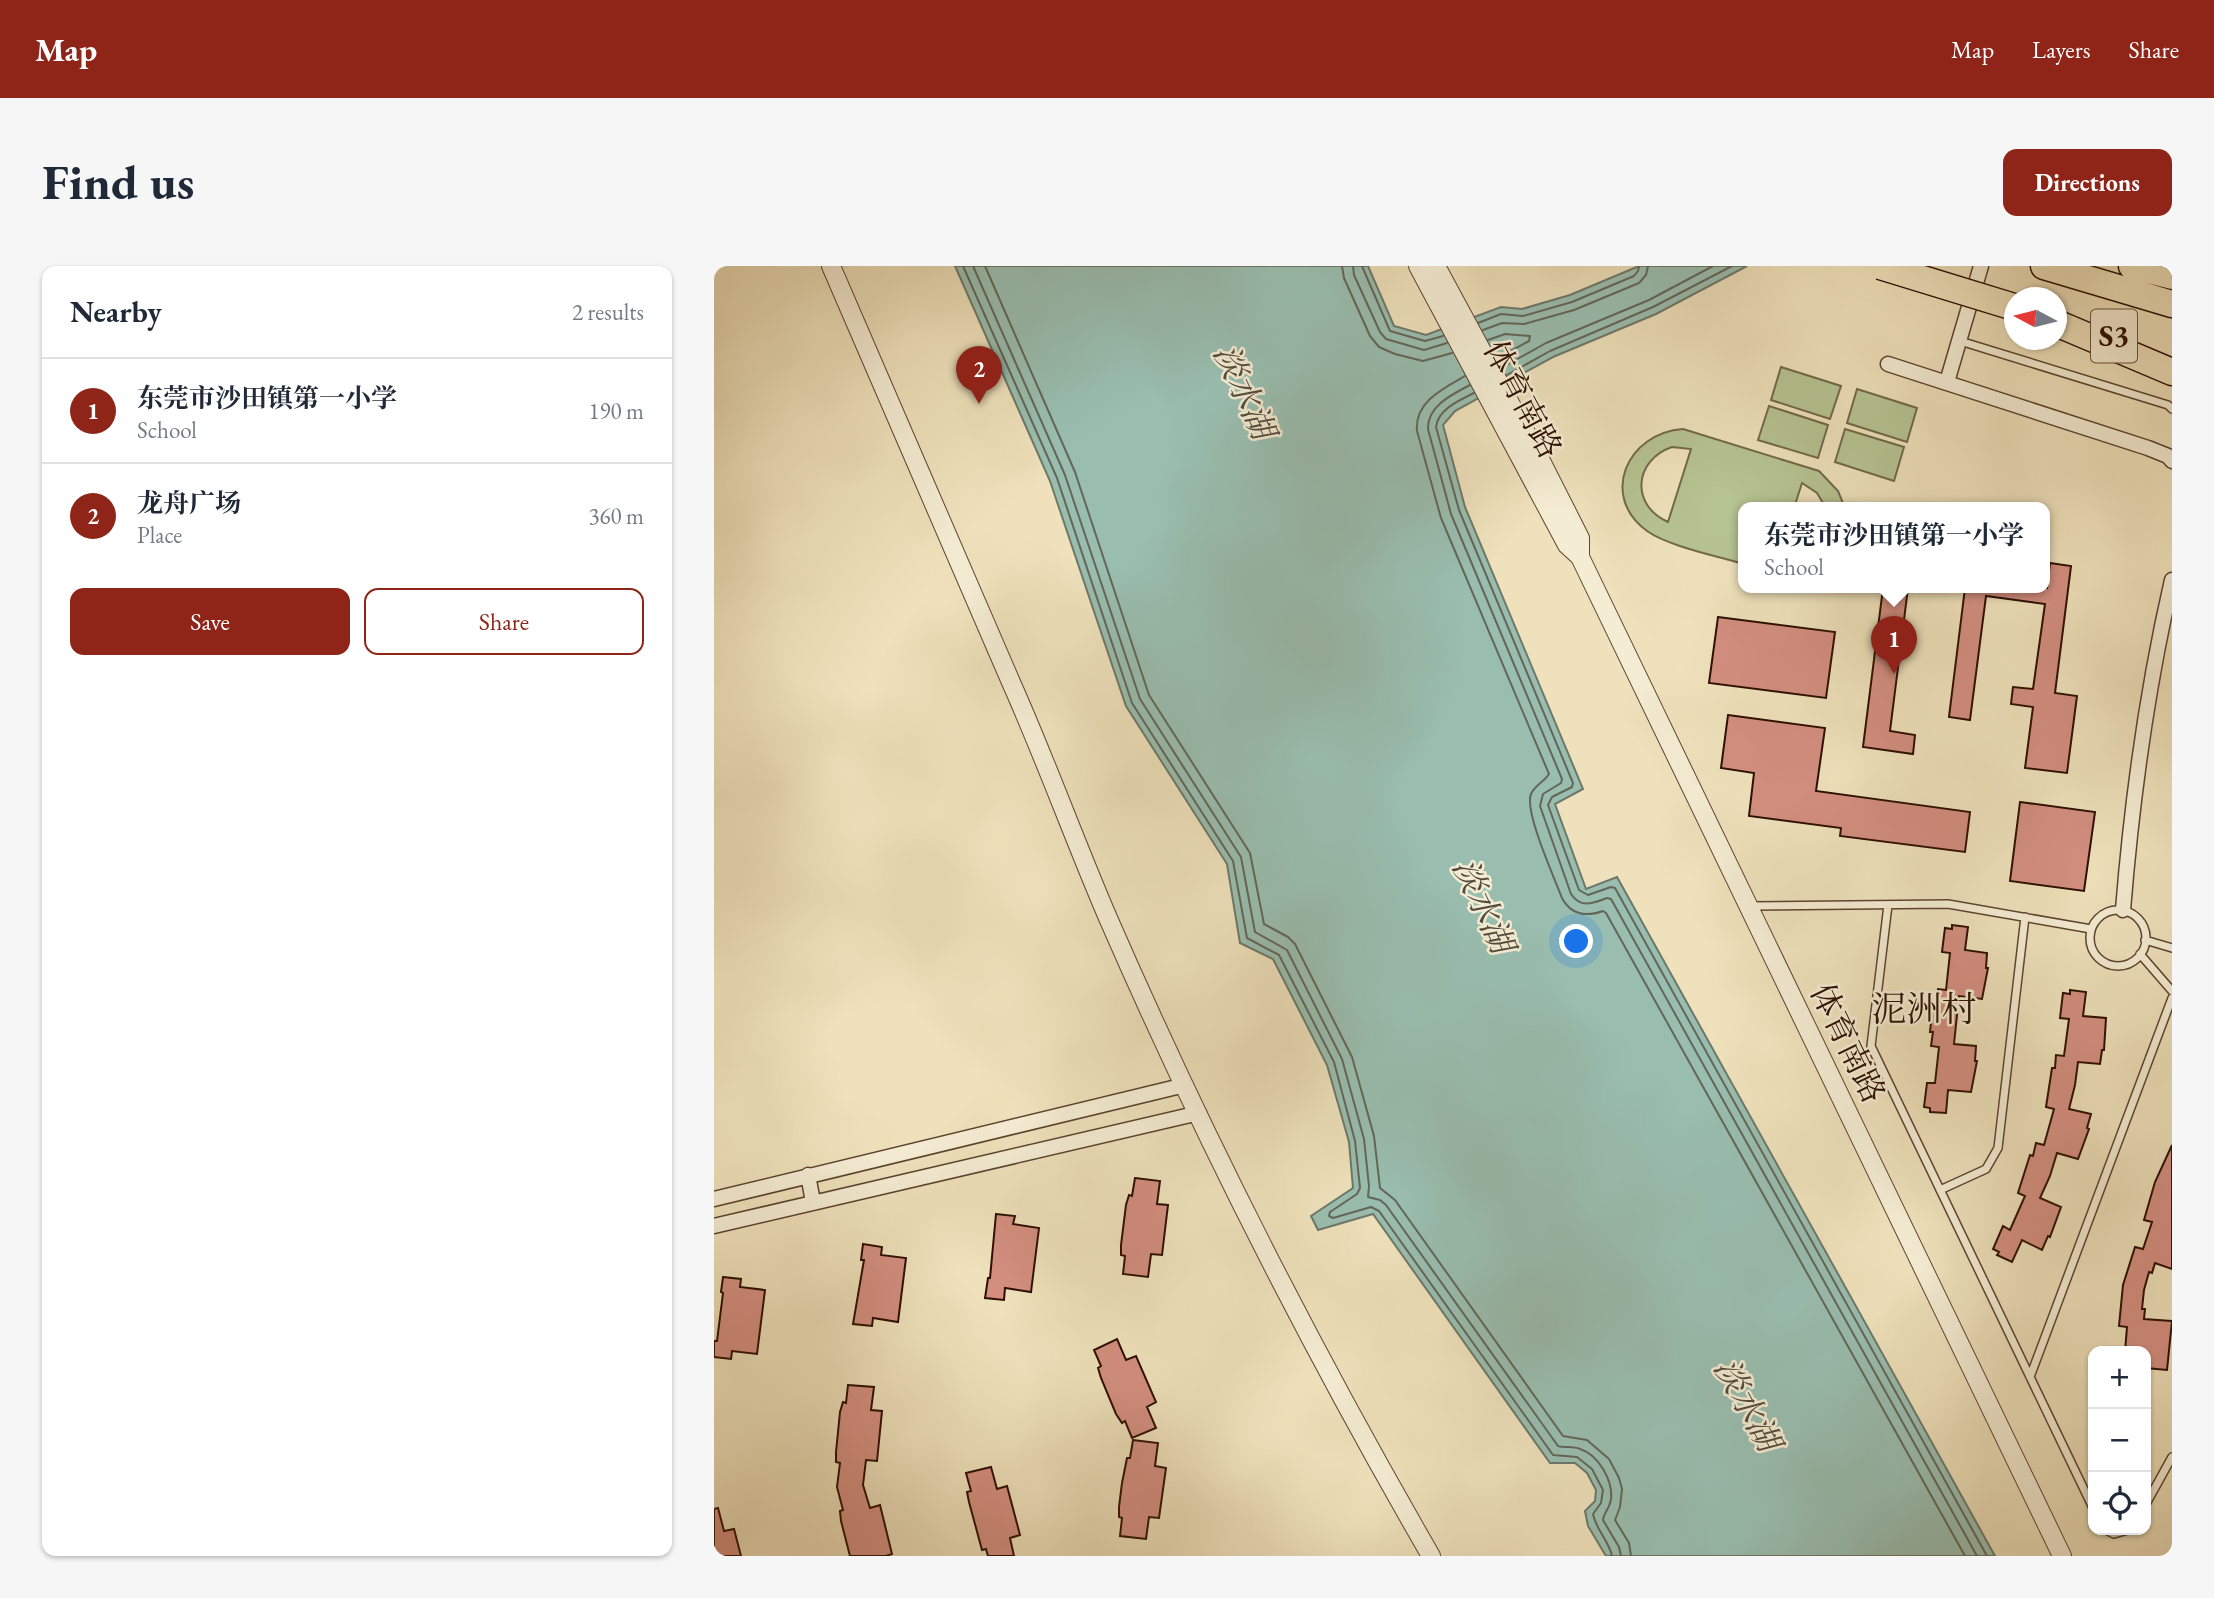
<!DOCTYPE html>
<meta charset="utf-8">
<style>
:root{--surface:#fff;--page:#f6f6f7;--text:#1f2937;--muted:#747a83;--line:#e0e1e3;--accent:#8f2418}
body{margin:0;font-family:"EB Garamond","Noto Serif SC",serif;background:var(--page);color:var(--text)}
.controls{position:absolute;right:21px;bottom:21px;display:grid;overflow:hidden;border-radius:14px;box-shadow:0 2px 5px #0004}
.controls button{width:63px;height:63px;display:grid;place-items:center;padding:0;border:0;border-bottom:2px solid var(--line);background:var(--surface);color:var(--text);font:35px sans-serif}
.compass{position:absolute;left:1290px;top:21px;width:63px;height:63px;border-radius:50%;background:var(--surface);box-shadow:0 2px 5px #0004;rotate:277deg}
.you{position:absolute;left:863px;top:676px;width:24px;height:24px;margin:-18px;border:5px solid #fff;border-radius:50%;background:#1a73e8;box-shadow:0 0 0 10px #1a73e833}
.badge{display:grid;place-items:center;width:46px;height:46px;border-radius:50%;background:var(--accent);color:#fff;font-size:23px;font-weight:700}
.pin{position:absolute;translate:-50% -58px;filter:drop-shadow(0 2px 4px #0008)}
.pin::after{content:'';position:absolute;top:37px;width:24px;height:21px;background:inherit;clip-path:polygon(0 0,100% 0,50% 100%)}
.popup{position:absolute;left:1024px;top:236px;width:312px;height:91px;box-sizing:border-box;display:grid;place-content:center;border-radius:14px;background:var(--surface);filter:drop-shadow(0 2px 5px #0005);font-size:23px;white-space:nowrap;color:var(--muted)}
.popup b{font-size:26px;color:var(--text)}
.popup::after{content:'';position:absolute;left:50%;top:100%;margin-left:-14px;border:14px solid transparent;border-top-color:var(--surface)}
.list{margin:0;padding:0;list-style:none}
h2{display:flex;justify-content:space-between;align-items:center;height:91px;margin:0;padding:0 28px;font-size:30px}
h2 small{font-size:23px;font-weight:400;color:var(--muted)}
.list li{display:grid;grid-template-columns:46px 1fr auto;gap:21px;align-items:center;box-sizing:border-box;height:105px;padding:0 28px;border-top:2px solid var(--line)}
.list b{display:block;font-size:26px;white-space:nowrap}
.list p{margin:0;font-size:23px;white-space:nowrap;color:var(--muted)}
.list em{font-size:23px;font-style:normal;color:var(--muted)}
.actions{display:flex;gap:14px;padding:21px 28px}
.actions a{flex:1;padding:16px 0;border:2px solid var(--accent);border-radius:14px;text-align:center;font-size:24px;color:var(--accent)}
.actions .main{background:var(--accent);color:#fff}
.icon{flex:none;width:38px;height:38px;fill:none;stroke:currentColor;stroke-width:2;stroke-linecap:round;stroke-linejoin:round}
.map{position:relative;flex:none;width:1458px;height:1290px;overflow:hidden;border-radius:14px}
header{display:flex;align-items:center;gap:42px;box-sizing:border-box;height:98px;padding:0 35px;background:var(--accent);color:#fff}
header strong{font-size:33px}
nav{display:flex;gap:38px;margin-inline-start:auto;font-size:24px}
.intro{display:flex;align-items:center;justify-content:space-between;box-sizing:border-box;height:168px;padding:0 42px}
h1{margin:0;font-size:49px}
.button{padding:18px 32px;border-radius:14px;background:var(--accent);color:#fff;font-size:24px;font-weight:700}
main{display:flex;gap:42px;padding:0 42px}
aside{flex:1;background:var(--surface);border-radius:14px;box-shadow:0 2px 5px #0004}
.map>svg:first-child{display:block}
</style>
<header>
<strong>Map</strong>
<nav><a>Map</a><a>Layers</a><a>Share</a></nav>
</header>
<div class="intro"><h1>Find us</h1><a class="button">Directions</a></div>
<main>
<aside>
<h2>Nearby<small>2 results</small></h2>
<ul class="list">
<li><span class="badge">1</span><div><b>东莞市沙田镇第一小学</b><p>School</p></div><em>190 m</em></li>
<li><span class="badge">2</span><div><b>龙舟广场</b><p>Place</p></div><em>360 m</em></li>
</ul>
<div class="actions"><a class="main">Save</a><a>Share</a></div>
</aside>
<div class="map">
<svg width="1458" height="1290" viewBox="0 0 1458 1290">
<rect width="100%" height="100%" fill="#eee1bb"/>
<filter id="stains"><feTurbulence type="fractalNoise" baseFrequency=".00286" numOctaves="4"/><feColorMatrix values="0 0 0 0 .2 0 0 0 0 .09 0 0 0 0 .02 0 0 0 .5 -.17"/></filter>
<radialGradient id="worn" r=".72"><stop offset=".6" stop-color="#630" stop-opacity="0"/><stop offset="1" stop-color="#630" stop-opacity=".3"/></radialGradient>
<path fill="#b6c392" stroke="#726949" stroke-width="2" fill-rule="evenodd" d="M 1067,101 L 1127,120 L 1116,153 L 1057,134 Z
M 1143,123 L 1203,142 L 1193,176 L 1133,157 Z
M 1055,140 L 1114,159 L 1104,192 L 1044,174 Z
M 969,163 L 1105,205 L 1124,225 L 1131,242 L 1112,242 L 1103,227 L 1088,217 L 1080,242 L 1030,242 L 1029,298 C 1003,290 954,280 933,265 C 885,230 913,167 969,163 ZM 958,181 L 977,183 L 954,256 C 916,239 920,194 958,181 Z
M 1131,163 L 1190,181 L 1180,215 L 1121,196 Z"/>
<path fill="#99beb0" stroke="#6e786a" stroke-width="2" d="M 241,0 L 654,0 L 680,60 L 712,69 L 787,41 L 808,43 L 856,29 L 925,0 L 1033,0 L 942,48 L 839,91 L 741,145 L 729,159 L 751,241 L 869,523 L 841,538 L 872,623 L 903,611 L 1281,1290 L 892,1290 L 874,1260 L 871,1245 L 881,1235 L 882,1224 L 873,1207 L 861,1197 L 836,1197 L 659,948 L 604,964 L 597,950 L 639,922 L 635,876 L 613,799 L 559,693 L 526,677 L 513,598 L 412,440 L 336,215 Z"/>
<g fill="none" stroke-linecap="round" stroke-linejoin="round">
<path stroke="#636658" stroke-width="2" d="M 249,0 L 343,212 L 418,437 L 519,595 L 533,672 L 565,689 L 620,796 L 641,875 L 646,922 L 643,928 L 616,946 L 615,950 L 619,952 L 657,941 L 665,945 L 839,1189 L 863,1191 L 878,1203 L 889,1224 L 887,1237 L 879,1248 C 882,1264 895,1275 898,1290
M 259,0 L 351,209 L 426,433 L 527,591 L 541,666 L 573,684 L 628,793 L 650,873 L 655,920 L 654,931 L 666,934 L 672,939 L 844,1180 C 851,1182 860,1180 866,1183 C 885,1189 899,1215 897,1233 C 896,1242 890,1246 889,1254 L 905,1281 L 907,1290
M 271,0 L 361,206 L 435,429 L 536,587 L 550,658 L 574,671 L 581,678 L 638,791 L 660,870 L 666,922 L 681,934 L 849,1170 L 873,1174 L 895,1193 L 905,1212 L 908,1223 L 906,1241 L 901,1254 L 915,1277 L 917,1290
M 628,0 L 630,12 L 656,70 L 665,81 L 681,88 L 709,95 L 738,87
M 639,0 L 640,9 L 666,66 L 672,73 L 710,84 L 733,77
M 648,0 L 676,65 L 711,75 L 729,70
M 764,57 L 787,48 L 809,50 L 858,36 L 920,10 L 924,5 L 925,0
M 769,64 L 788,57 L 810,58 L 860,44 L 925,17 L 932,9 L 934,0
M 774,74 L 791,68 L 816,70 L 815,75 L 784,92
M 789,101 L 832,77 L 935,34 L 999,0
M 793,109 L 836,85 L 939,41 L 1018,0
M 751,110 C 730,122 700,136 703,165 L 727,252 L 835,508 C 831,515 821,519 817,528 C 810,545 840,611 848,632 C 857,649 872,651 889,645 L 892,647 L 1251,1290
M 756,119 C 739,128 713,140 714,163 L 737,248 L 848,513 L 847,517 L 829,528 L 826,540 L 857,628 C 867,643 879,637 893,632 L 897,633 L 1263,1290
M 760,127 C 746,134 724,143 722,161 L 745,244 L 859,517 L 858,521 L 838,531 L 834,539 L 865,624 L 874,629 L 897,621 L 901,622 L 1273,1290"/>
</g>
<path fill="#d38e80" stroke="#2d0f00" stroke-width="2" d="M 1336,297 L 1357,300 L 1341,427 L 1363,430 L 1353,507 L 1311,502 L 1319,441 L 1297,438 L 1299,421 L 1319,423 L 1331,338 L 1272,330 L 1256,454 L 1235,451 L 1251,322 L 1333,322 Z
M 1169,322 L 1194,322 L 1176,465 L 1201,469 L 1199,488 L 1149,481 Z
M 1004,351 L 1121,366 L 1112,432 L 995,417 Z
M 1014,449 L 1111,462 L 1102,525 L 1256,546 L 1251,586 L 1126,570 L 1127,562 L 1035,550 L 1040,507 L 1007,502 Z
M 1306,536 L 1381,546 L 1370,625 L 1296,615 Z
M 1238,659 L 1254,661 L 1251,684 L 1273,687 L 1272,702 L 1274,702 L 1268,733 L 1245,730 L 1240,778 L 1262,780 L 1261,795 L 1263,795 L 1257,826 L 1234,824 L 1232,847 L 1216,846 L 1216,842 L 1210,841 L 1213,817 L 1221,817 L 1225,781 L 1217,780 L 1219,766 L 1216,766 L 1219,737 L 1222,737 L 1224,723 L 1232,724 L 1236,687 L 1228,686 L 1231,662 L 1238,663 Z
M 1356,724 L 1372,726 L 1369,750 L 1392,752 L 1390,784 L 1388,784 L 1386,798 L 1364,796 L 1361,819 L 1355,843 L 1377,848 L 1373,862 L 1375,863 L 1364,893 L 1343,887 L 1336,910 L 1326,932 L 1347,941 L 1336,971 L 1334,970 L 1328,984 L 1308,974 L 1298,996 L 1283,989 L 1285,986 L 1279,983 L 1289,960 L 1296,964 L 1311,930 L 1304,927 L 1316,889 L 1319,890 L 1322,877 L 1330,879 L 1340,843 L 1332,841 L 1338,802 L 1341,802 L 1342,789 L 1350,790 L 1355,753 L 1346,752 L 1349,727 L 1356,728 Z
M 1458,879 L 1458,1003 L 1441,997 L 1438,1007 L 1435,1006 L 1430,1024 L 1428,1043 L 1431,1043 L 1430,1053 L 1458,1055 L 1453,1104 L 1432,1102 L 1432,1085 L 1411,1085 L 1413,1061 L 1405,1060 L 1409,1019 L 1421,981 L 1429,983 L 1438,956 L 1430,954 L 1441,916 Z
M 421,912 L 446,915 L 443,938 L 454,939 L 448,989 L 437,988 L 434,1011 L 409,1008 L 411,990 L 407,989 L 407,979 L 412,939 L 415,929 L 418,930 Z
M 282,948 L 301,950 L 299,958 L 325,962 L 317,1026 L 291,1022 L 290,1034 L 271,1032 L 274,1012 L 276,1012 Z
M 149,978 L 168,981 L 167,989 L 192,992 L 184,1056 L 159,1052 L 158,1060 L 139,1058 L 150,994 L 147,994 Z
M 9,1011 L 27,1013 L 26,1021 L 51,1024 L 43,1088 L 18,1085 L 17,1093 L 0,1091 L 0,1075 L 3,1075 L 9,1027 L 7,1026 Z
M 403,1073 L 412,1094 L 422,1090 L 442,1136 L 433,1141 L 442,1162 L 418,1172 L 411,1155 L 408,1157 L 402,1148 L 387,1112 L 384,1102 L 387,1100 L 380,1084 Z
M 134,1119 L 160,1121 L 157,1144 L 168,1145 L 163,1195 L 152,1194 L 149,1219 L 156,1242 L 166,1239 L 178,1288 L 172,1290 L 136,1290 L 127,1255 L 126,1245 L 129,1244 L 123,1221 L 126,1197 L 122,1196 L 122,1186 L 126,1146 L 129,1136 L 132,1137 Z
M 419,1174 L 444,1177 L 441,1200 L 452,1202 L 445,1252 L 435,1251 L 432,1273 L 406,1270 L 408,1252 L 405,1251 L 405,1241 L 408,1217 L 413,1192 L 416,1192 Z
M 277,1201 L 283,1223 L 293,1220 L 306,1269 L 296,1272 L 300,1290 L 274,1290 L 272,1283 L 268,1284 L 255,1236 L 253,1226 L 257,1225 L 252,1207 Z
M 4,1242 L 10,1265 L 20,1263 L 27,1290 L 0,1290 L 0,1243 Z"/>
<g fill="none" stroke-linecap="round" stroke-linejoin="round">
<defs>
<path id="service" d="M 1246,75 L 1454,139 L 1458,143
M 1174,639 L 1157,780 L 1379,1242
M 1036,640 L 1234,638 L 1377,663
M1376 672a28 28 0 1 1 56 0a28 28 0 1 1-56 0Z
M 1431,674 L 1458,682
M 1426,688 L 1458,725
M 1226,924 L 1272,903 L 1284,882 L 1311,651
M 1316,1111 L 1458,732
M 1432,1238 L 1458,1191
M 1392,1264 L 1400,1268 L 1414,1264"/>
<path id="minor" d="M 1174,98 L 1434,182 L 1454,190 L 1458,195
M 1233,116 L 1267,0
M 1409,644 C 1418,532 1433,423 1458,314
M 94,909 L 99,936
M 0,933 L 471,819
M 0,960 L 485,847"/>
<path id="tertiary" d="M 117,0 C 176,138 237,276 296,414 C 331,492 360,573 394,652 C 489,870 598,1084 717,1290
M 704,0 L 853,279 L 866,291 L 1348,1290
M 722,0 L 824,189 L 866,272 L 866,291"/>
<path id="motorway" d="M 1330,0 L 1458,38
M 1418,0 L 1458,10
M 1342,57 L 1458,106"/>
</defs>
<use href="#service" stroke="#5d442f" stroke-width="10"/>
<use href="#minor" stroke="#5d442f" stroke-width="17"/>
<use href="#tertiary" stroke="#5d442f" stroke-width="20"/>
<use href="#motorway" stroke="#2d0f00" stroke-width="29"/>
<use href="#service" stroke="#f4ecd3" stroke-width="7"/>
<use href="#minor" stroke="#f4ecd3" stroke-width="14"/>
<use href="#tertiary" stroke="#f4ecd3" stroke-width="18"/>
<use href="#motorway" stroke="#eee1bb" stroke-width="26"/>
<defs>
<path id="motorway-bridge" d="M 1166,0 L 1300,41"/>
</defs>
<use href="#motorway-bridge" stroke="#2d0f00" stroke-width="29" stroke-linecap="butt"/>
<use href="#motorway-bridge" stroke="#eee1bb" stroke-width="26"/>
</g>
<g text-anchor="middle" stroke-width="5" stroke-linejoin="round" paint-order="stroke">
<rect fill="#f4ecd3" stroke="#69513f" stroke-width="2" x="1377" y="43.5" width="46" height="53" rx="5"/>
<g font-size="30" font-weight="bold" fill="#2d0f00">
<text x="1400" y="80">S3</text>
</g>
<g font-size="32" fill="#2d0f00" stroke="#f4ecd3">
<text transform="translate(809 133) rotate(62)" y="11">体育南路</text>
<text transform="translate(1134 777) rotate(64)" y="11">体育南路</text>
</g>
<g font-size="33" font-style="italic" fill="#534c3e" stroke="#f4ecd3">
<text transform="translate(531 125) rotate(65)" y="12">淡水湖</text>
<text transform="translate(770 639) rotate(65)" y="12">淡水湖</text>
<text transform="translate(1034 1138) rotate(61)" y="12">淡水湖</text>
</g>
<g font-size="35" fill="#2d0f00" stroke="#f4ecd3">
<text x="1210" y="755">泥洲村</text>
</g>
</g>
<rect width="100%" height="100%" filter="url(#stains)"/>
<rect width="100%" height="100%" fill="url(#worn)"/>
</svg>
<div class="controls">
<button>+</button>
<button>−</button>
<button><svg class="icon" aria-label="locate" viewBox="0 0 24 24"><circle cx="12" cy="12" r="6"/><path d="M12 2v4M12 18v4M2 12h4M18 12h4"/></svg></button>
</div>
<svg class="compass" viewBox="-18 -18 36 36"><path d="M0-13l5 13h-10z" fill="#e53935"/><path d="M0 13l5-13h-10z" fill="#747a83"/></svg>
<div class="you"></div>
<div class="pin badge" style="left:1180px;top:408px">1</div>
<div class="popup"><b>东莞市沙田镇第一小学</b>School</div>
<div class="pin badge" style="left:265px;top:138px">2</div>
</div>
</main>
